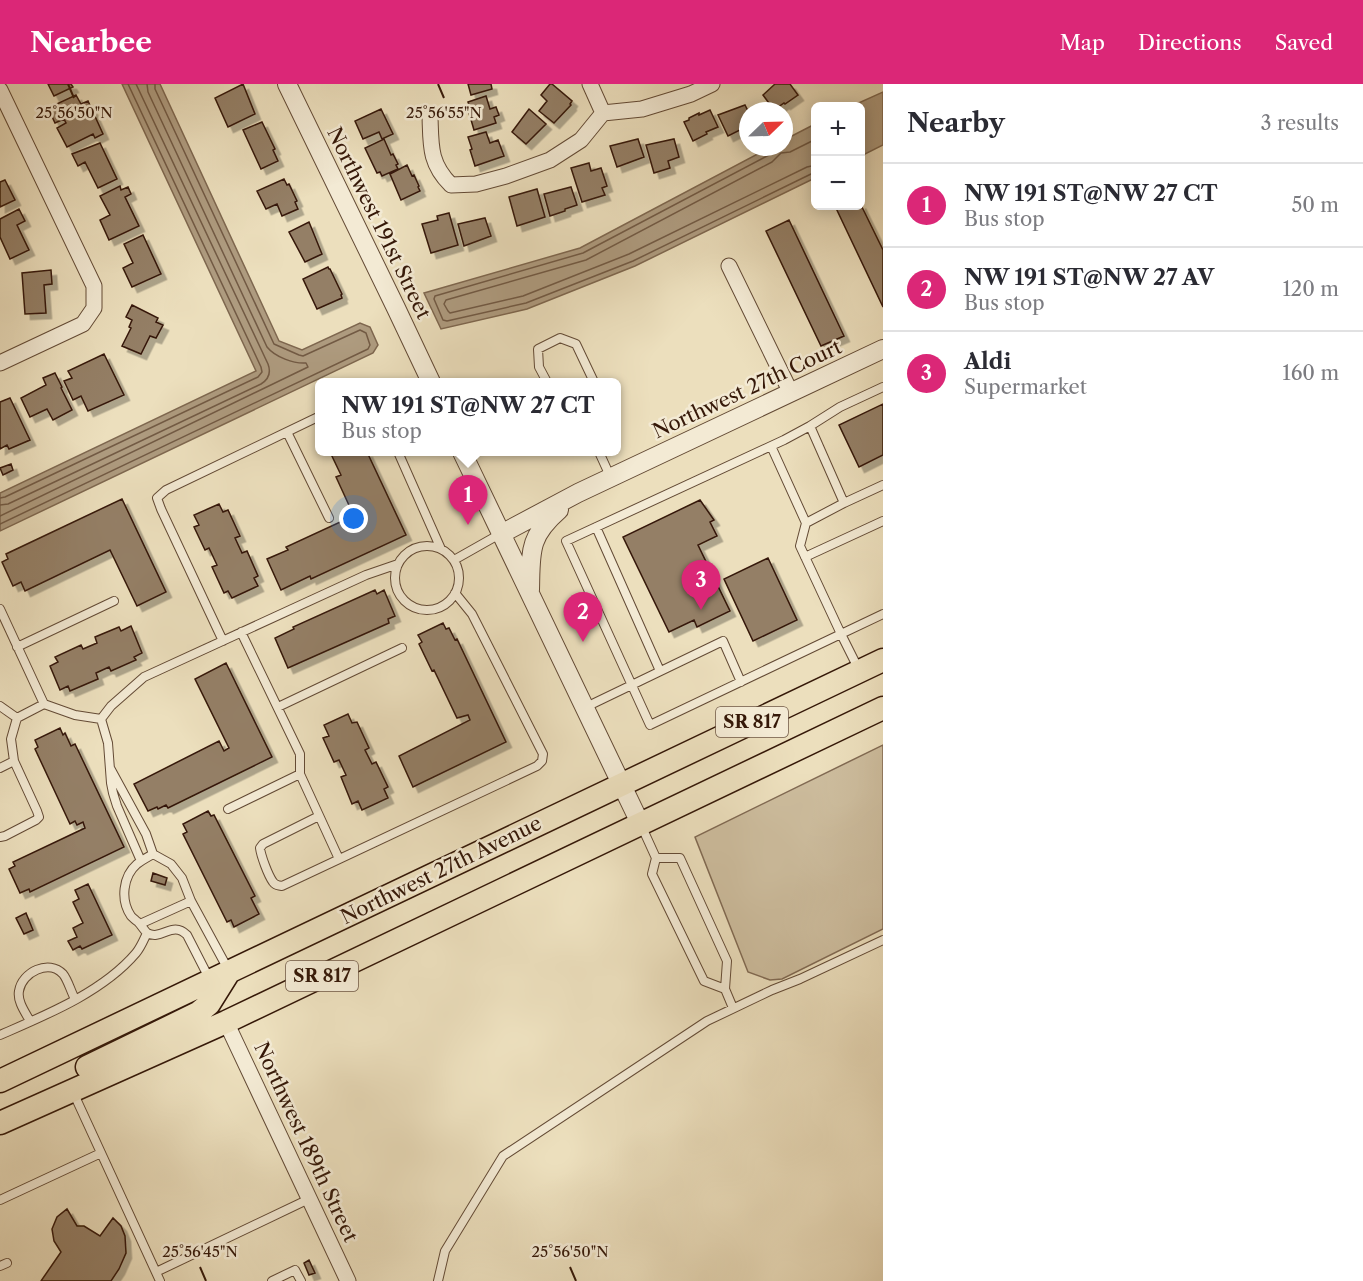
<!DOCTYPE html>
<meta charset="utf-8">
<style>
:root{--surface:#fff;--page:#f7f7f7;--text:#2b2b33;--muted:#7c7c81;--line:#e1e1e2;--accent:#db2777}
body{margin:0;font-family:"Libre Caslon Text",serif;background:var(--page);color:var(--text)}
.controls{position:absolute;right:18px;top:18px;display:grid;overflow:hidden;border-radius:9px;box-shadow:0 3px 15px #0003}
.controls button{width:54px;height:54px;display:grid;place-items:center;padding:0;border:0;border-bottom:2px solid var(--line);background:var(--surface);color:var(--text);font:30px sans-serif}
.compass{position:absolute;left:739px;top:18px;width:54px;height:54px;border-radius:50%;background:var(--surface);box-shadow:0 3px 15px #0003;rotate:67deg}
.you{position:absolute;left:354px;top:435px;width:21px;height:21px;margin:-15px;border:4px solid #fff;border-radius:50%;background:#1a73e8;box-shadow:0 0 0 9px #1a73e833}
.badge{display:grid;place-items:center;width:39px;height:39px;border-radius:50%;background:var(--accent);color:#fff;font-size:20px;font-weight:700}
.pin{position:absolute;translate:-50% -50px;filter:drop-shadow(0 2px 3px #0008)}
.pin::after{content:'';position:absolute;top:32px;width:21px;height:18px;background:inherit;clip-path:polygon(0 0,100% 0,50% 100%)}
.popup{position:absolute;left:315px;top:294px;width:306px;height:78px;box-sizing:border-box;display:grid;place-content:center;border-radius:9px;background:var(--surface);filter:drop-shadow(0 2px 4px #0005);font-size:20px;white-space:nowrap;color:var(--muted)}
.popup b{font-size:22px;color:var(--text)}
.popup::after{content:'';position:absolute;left:50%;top:100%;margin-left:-12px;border:12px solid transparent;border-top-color:var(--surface)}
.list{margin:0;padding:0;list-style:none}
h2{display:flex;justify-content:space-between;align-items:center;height:78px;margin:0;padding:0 24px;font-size:26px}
h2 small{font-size:20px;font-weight:400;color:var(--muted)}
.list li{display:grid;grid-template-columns:39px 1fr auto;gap:18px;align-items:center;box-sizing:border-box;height:84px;padding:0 24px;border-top:2px solid var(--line)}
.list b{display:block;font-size:22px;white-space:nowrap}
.list p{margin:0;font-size:20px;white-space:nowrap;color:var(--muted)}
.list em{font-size:20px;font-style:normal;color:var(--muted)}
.map{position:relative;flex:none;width:883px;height:1197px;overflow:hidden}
header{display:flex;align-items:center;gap:36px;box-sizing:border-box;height:84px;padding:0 30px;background:var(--accent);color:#fff}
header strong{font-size:28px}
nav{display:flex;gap:33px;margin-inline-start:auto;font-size:21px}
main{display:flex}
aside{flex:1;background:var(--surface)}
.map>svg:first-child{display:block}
</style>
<header>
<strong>Nearbee</strong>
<nav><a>Map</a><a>Directions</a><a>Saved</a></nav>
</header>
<main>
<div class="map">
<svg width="883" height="1197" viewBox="0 0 883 1197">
<defs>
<filter id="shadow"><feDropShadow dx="5.5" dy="5.5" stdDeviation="0" flood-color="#0004"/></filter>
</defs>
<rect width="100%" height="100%" fill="#ecdfbd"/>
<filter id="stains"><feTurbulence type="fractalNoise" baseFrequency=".00333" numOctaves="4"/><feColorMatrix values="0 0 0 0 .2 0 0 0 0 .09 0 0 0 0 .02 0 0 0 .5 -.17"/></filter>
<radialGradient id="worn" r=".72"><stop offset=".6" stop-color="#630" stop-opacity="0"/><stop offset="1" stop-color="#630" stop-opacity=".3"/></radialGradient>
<path fill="#cdbd9e" stroke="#816a53" stroke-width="1.5" d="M 883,661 L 883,845 L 782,895 L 770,896 L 748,888 L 695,753 Z"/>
<path fill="#ae9b7f" stroke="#7e674f" stroke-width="1.5" d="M 122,0 L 160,0 L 279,257 L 302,266 L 360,239 L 370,243 L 378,261 L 373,269 L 0,447 L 0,409 L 256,287 Z
M 883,8 L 883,61 L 861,72 L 860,22 L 852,22 Z
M 815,40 L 815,94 L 635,182 L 527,225 L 441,245 L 424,209 L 580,164 L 771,63 L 784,63 L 784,56 Z"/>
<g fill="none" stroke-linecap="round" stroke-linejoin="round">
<path stroke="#725a44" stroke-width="1.5" d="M 816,55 L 790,68 L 781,69 L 772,78 L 586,176 L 446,216 L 444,220 L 448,227 L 450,229 L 523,212 L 629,170 L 807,83 L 816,81
M 773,63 L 772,68 L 769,71 L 583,169 L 435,212 L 434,215 L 443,236 L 447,237 L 526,219 L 633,177 L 811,90 L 816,89
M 0,414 L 5,413 L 258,293 L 262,288 L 261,283 L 128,0
M 0,421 L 8,420 L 261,300 C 269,295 271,288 268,280 L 136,0
M 0,432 L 308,283 L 306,279 C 294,280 275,273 267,263 L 148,8 L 147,0
M 0,440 L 368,265 L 370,261 L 366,249 L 360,246 L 303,272 L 299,271 L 274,260 L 155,5 L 155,0"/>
</g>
<path fill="#947f66" stroke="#351808" stroke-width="1.5" filter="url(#shadow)" d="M 48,0 L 71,0 L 73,3 L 54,12 Z
M 243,0 L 255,30 L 228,43 L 215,14 Z
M 468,0 L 491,0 L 492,5 L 471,11 Z
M 550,0 L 552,0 L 572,17 L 570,20 L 571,21 L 554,39 L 539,27 L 547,17 L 541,11 Z
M 775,0 L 790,0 L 798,11 L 785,20 L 784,19 L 774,26 L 763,11 Z
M 76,11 L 81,20 L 88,17 L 103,50 L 95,54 L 93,50 L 67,63 L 57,44 L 66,39 L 64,35 L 55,39 L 48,24 Z
M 486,12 L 490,25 L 496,23 L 499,31 L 494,33 L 496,39 L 474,46 L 469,29 L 471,28 L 468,18 Z
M 745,21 L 748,27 L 748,40 L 741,43 L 742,45 L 728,52 L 718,31 Z
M 381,25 L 393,50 L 382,55 L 379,48 L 363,55 L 355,37 Z
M 529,25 L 546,40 L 526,60 L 512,48 Z
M 710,26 L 718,43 L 706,48 L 707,50 L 693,57 L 684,38 L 689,36 L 689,34 L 699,29 L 699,31 Z
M 262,38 L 275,65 L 273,66 L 278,77 L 261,85 L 243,46 Z
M 486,48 L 490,59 L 498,56 L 504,72 L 475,82 L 470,66 L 472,65 L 468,53 Z
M 384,55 L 391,71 L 393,70 L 398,80 L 396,81 L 398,85 L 382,92 L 380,88 L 377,89 L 365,64 Z
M 638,55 L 644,73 L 617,83 L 610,62 Z
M 674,55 L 679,73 L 668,77 L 670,84 L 654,89 L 646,61 Z
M 100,59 L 117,95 L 98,104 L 85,78 L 78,82 L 72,70 Z
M 589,79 L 591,87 L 601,84 L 607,102 L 602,104 L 605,111 L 582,118 L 571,84 Z
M 407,81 L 412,92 L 414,91 L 419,102 L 418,103 L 420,107 L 401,116 L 390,90 Z
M 284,95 L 287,101 L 289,100 L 297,117 L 295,118 L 298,125 L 282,132 L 277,120 L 266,125 L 257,107 Z
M 5,96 L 15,116 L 0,123 L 0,98 Z
M 120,102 L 121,106 L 128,103 L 131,110 L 125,113 L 139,142 L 109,156 L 100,136 L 110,131 L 100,112 Z
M 571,103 L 577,121 L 565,125 L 565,127 L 550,132 L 544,110 Z
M 537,105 L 545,133 L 517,142 L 509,113 Z
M 860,119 L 883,166 L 883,223 L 835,122 L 860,122 Z
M 19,125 L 25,137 L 17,141 L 29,166 L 10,175 L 0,153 L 0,135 Z
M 449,129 L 458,161 L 431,169 L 422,140 L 438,136 L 437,132 Z
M 485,134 L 491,152 L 464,162 L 458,140 Z
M 789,136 L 844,252 L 821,262 L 766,147 Z
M 309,138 L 322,170 L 305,178 L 289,148 Z
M 143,151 L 161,190 L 132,203 L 123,184 L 133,179 L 124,160 Z
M 328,183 L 329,185 L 330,185 L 342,210 L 341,211 L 342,214 L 317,225 L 303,195 Z
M 51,186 L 52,200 L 44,201 L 46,229 L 25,230 L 22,189 Z
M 132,221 L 158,234 L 156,238 L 163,241 L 156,254 L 150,252 L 141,270 L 122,262 L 131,244 L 129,243 L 132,236 L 126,233 Z
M 104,270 L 124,311 L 88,327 L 81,312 L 73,316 L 64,297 L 72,294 L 68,287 Z
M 55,289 L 62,303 L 61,304 L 72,326 L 53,336 L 47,325 L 30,333 L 21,314 L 46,301 L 43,294 Z
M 10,314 L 30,356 L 9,365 L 7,361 L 0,365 L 0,318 Z
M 883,320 L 883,371 L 859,383 L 839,341 Z
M 330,368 L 367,368 L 406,451 L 311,495 L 310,492 L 281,506 L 267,475 L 288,466 L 286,463 L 351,433 L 356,444 L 359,443 L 336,393 L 341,391 Z
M 11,380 L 13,386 L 3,391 L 0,384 Z
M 122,415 L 166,508 L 137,522 L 110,466 L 25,507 L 21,498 L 13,502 L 2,478 L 8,475 L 6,470 Z
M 700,416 L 714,436 L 710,438 L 717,452 L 698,461 L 730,527 L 697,543 L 694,536 L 669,548 L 623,453 Z
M 219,420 L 223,428 L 228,426 L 240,452 L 235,454 L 242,469 L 247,467 L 258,492 L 254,494 L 258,502 L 232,514 L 228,507 L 224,509 L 212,483 L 217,481 L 209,464 L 205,466 L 194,443 L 199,441 L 194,431 Z
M 768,474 L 797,536 L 753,557 L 724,495 Z
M 375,506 L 377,510 L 384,506 L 395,532 L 388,535 L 389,539 L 288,584 L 275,554 L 294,545 L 293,543 Z
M 443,539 L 446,545 L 449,544 L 455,556 L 457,555 L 506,658 L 413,703 L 399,672 L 470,636 L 468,631 L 457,634 L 434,586 L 432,587 L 419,560 L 422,558 L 418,551 Z
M 131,542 L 142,569 L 134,573 L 136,576 L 111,587 L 109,583 L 96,589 L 98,595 L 70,607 L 68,602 L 60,606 L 50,582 L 58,578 L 55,573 L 81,561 L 83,565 L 97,559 L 95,553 L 119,543 L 121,547 Z
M 226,579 L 272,673 L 168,724 L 166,721 L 158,725 L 157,723 L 148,727 L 134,700 L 219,657 L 224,667 L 229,664 L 195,595 Z
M 348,630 L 352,639 L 357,638 L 369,664 L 365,666 L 372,680 L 376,678 L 388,703 L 384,705 L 388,714 L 362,726 L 358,717 L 352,720 L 341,693 L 346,691 L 339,676 L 334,678 L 323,654 L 329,652 L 324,641 Z
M 60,644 L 63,651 L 65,649 L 71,662 L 75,660 L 124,763 L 30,808 L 29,805 L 20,809 L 9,785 L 15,782 L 13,778 L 85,744 L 83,738 L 77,741 L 75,737 L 70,740 L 35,665 L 38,663 L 35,656 Z
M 208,727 L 211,732 L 214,731 L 255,812 L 251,814 L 259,830 L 234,843 L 231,836 L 227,838 L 183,750 L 187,748 L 183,740 Z
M 153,789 L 167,794 L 165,801 L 151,797 Z
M 88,800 L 112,851 L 82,865 L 80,862 L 73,866 L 68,857 L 77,853 L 73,844 L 83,839 L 73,818 L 79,815 L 75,806 Z
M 26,829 L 33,846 L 24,850 L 16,834 Z
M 67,1125 L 77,1142 L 84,1142 L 100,1152 L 113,1134 L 121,1142 L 125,1152 L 126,1169 L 119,1185 L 111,1197 L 41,1197 L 61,1168 L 54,1157 L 52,1145 L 57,1133 Z
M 309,1176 L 315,1189 L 309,1191 L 304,1179 Z"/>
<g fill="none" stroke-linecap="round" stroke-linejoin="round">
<defs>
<path id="service" d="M 547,298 L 539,283 L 538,265 L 560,254 L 576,260 L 594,298
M 883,303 L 840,323 L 810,342 L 844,419 L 883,401
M 810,342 L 784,356 L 566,457 L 650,641 L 841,550 L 858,584
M 287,348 L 329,434
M 771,362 L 806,439 L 844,419
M 398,368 L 441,465
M 599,368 L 610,392
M 806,439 L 800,462 L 841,550 L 883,530
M 596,443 L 660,587
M395 494a32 32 0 1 1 64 0a32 32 0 1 1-64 0Z
M 805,473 L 883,437
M 454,476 L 500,450
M 0,525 L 44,620
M 241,548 L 300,670 L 300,690 L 339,775
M 223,557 L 161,425 L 157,414 L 166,406 L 320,332
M 17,563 L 114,517
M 0,622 L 17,634
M 278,623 L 402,564
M 586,623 L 723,557 L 741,598
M 101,635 L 111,622 L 144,593 L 366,491 L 398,480
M 101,635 L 108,659 L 111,699 L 113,709 L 117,722 L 141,777
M 0,684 L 14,677
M 110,684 L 146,750 L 153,770 L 171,780 L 182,794 L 191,817 L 229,887
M 228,725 L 300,690
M 319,732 L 263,760 L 260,764 C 261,772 268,791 273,798 C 276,802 277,801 282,802 L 537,682 L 542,677 L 543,670 L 472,530 L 455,509
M 641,741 L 656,774 L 652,790 L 704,897 L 725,905
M 0,753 L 5,752 L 36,736 L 39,733 L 37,727 L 14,677 L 11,655 L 17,634 L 44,620 L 75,631 L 101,635
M 153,770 C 148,773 142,776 137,780 C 123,792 120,816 131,832 C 131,832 137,838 138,838 C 141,841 144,846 147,849 C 162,857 172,836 187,851 L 210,896
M 656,774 L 680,774 L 727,877 L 725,905 L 733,924
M 140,840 L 191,817
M 30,937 C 25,928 17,917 19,907 C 22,888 49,875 63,890 C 68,896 71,908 75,915
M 0,951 C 46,931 103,908 136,869 C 141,863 144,855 147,849
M 73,1008 L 160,1197
M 0,1116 L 101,1069
M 0,1182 L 7,1179
M 156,1188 L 309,1115
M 272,1197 L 295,1186 L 301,1197
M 438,1197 L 445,1167 L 503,1072 L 707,937 L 772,906 L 800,895 L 883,856"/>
<path id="minor" d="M 590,0 L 603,29
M 0,6 L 94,202 L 94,224 L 83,240 L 0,279
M 430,32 C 431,61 429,79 451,101 L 476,100 L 506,92 L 550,76 L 581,56 L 603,29 L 642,25 L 691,10 L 712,0
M 729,182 L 791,309
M 226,938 L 348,1197"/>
<path id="tertiary" d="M 287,0 L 396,224 L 431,298
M 462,368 L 640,739
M 501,450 L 578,409 L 883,265
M 530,506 C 531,468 528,453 559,426"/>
<path id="primary" d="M 87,983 L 198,929 L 209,920 L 229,888
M 0,997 L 883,576
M 0,1039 L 226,938 L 883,624"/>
</defs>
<use href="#service" stroke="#634a35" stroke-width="10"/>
<use href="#minor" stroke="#634a35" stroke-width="17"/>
<use href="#tertiary" stroke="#634a35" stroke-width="20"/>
<use href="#primary" stroke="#351808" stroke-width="25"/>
<use href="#service" stroke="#f3ead4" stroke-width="8"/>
<use href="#minor" stroke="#f3ead4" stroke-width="15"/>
<use href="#tertiary" stroke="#f3ead4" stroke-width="18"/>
<use href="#primary" stroke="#ecdfbd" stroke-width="22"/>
</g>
<path fill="none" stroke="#351808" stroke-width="2" d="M 68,0 L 74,14M 438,0 L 444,14M 200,1183 L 206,1197M 570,1183 L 576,1197"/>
<g text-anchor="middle" stroke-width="5" stroke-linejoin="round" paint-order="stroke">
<g fill="#f3ead4" stroke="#6e5745" stroke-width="1.5">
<rect x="716" y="623" width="72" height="30" rx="4.5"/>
<rect x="286" y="877" width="72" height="30" rx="4.5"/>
</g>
<g font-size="18" font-weight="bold" fill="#351808">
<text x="752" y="644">SR 817</text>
<text x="322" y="898">SR 817</text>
</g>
<g font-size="20" fill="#351808" stroke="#f3ead4">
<text transform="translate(379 139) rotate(64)" y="7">Northwest 191st Street</text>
<text transform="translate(747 305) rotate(-25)" y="7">Northwest 27th Court</text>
<text transform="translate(441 786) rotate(-26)" y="7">Northwest 27th Avenue</text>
<text transform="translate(306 1058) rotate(65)" y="7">Northwest 189th Street</text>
</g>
</g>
<g font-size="15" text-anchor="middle" fill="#351808" stroke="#f3ead4" stroke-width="5" stroke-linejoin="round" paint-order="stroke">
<text x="74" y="34">25°56'50"N</text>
<text x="444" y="34">25°56'55"N</text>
<text x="200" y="1173">25°56'45"N</text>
<text x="570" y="1173">25°56'50"N</text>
</g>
<rect width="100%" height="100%" filter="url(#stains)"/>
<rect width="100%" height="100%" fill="url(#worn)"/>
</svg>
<div class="controls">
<button>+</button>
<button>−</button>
</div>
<svg class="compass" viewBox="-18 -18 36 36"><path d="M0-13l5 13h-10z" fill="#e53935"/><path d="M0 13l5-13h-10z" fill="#7c7c81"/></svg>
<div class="you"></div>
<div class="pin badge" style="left:468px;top:441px">1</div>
<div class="popup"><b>NW 191 ST@NW 27 CT</b>Bus stop</div>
<div class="pin badge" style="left:583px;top:558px">2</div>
<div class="pin badge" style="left:701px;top:526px">3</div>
</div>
<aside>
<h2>Nearby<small>3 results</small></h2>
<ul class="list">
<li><span class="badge">1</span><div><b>NW 191 ST@NW 27 CT</b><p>Bus stop</p></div><em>50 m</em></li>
<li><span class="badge">2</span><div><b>NW 191 ST@NW 27 AV</b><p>Bus stop</p></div><em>120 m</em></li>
<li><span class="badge">3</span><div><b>Aldi</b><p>Supermarket</p></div><em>160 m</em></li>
</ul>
</aside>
</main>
